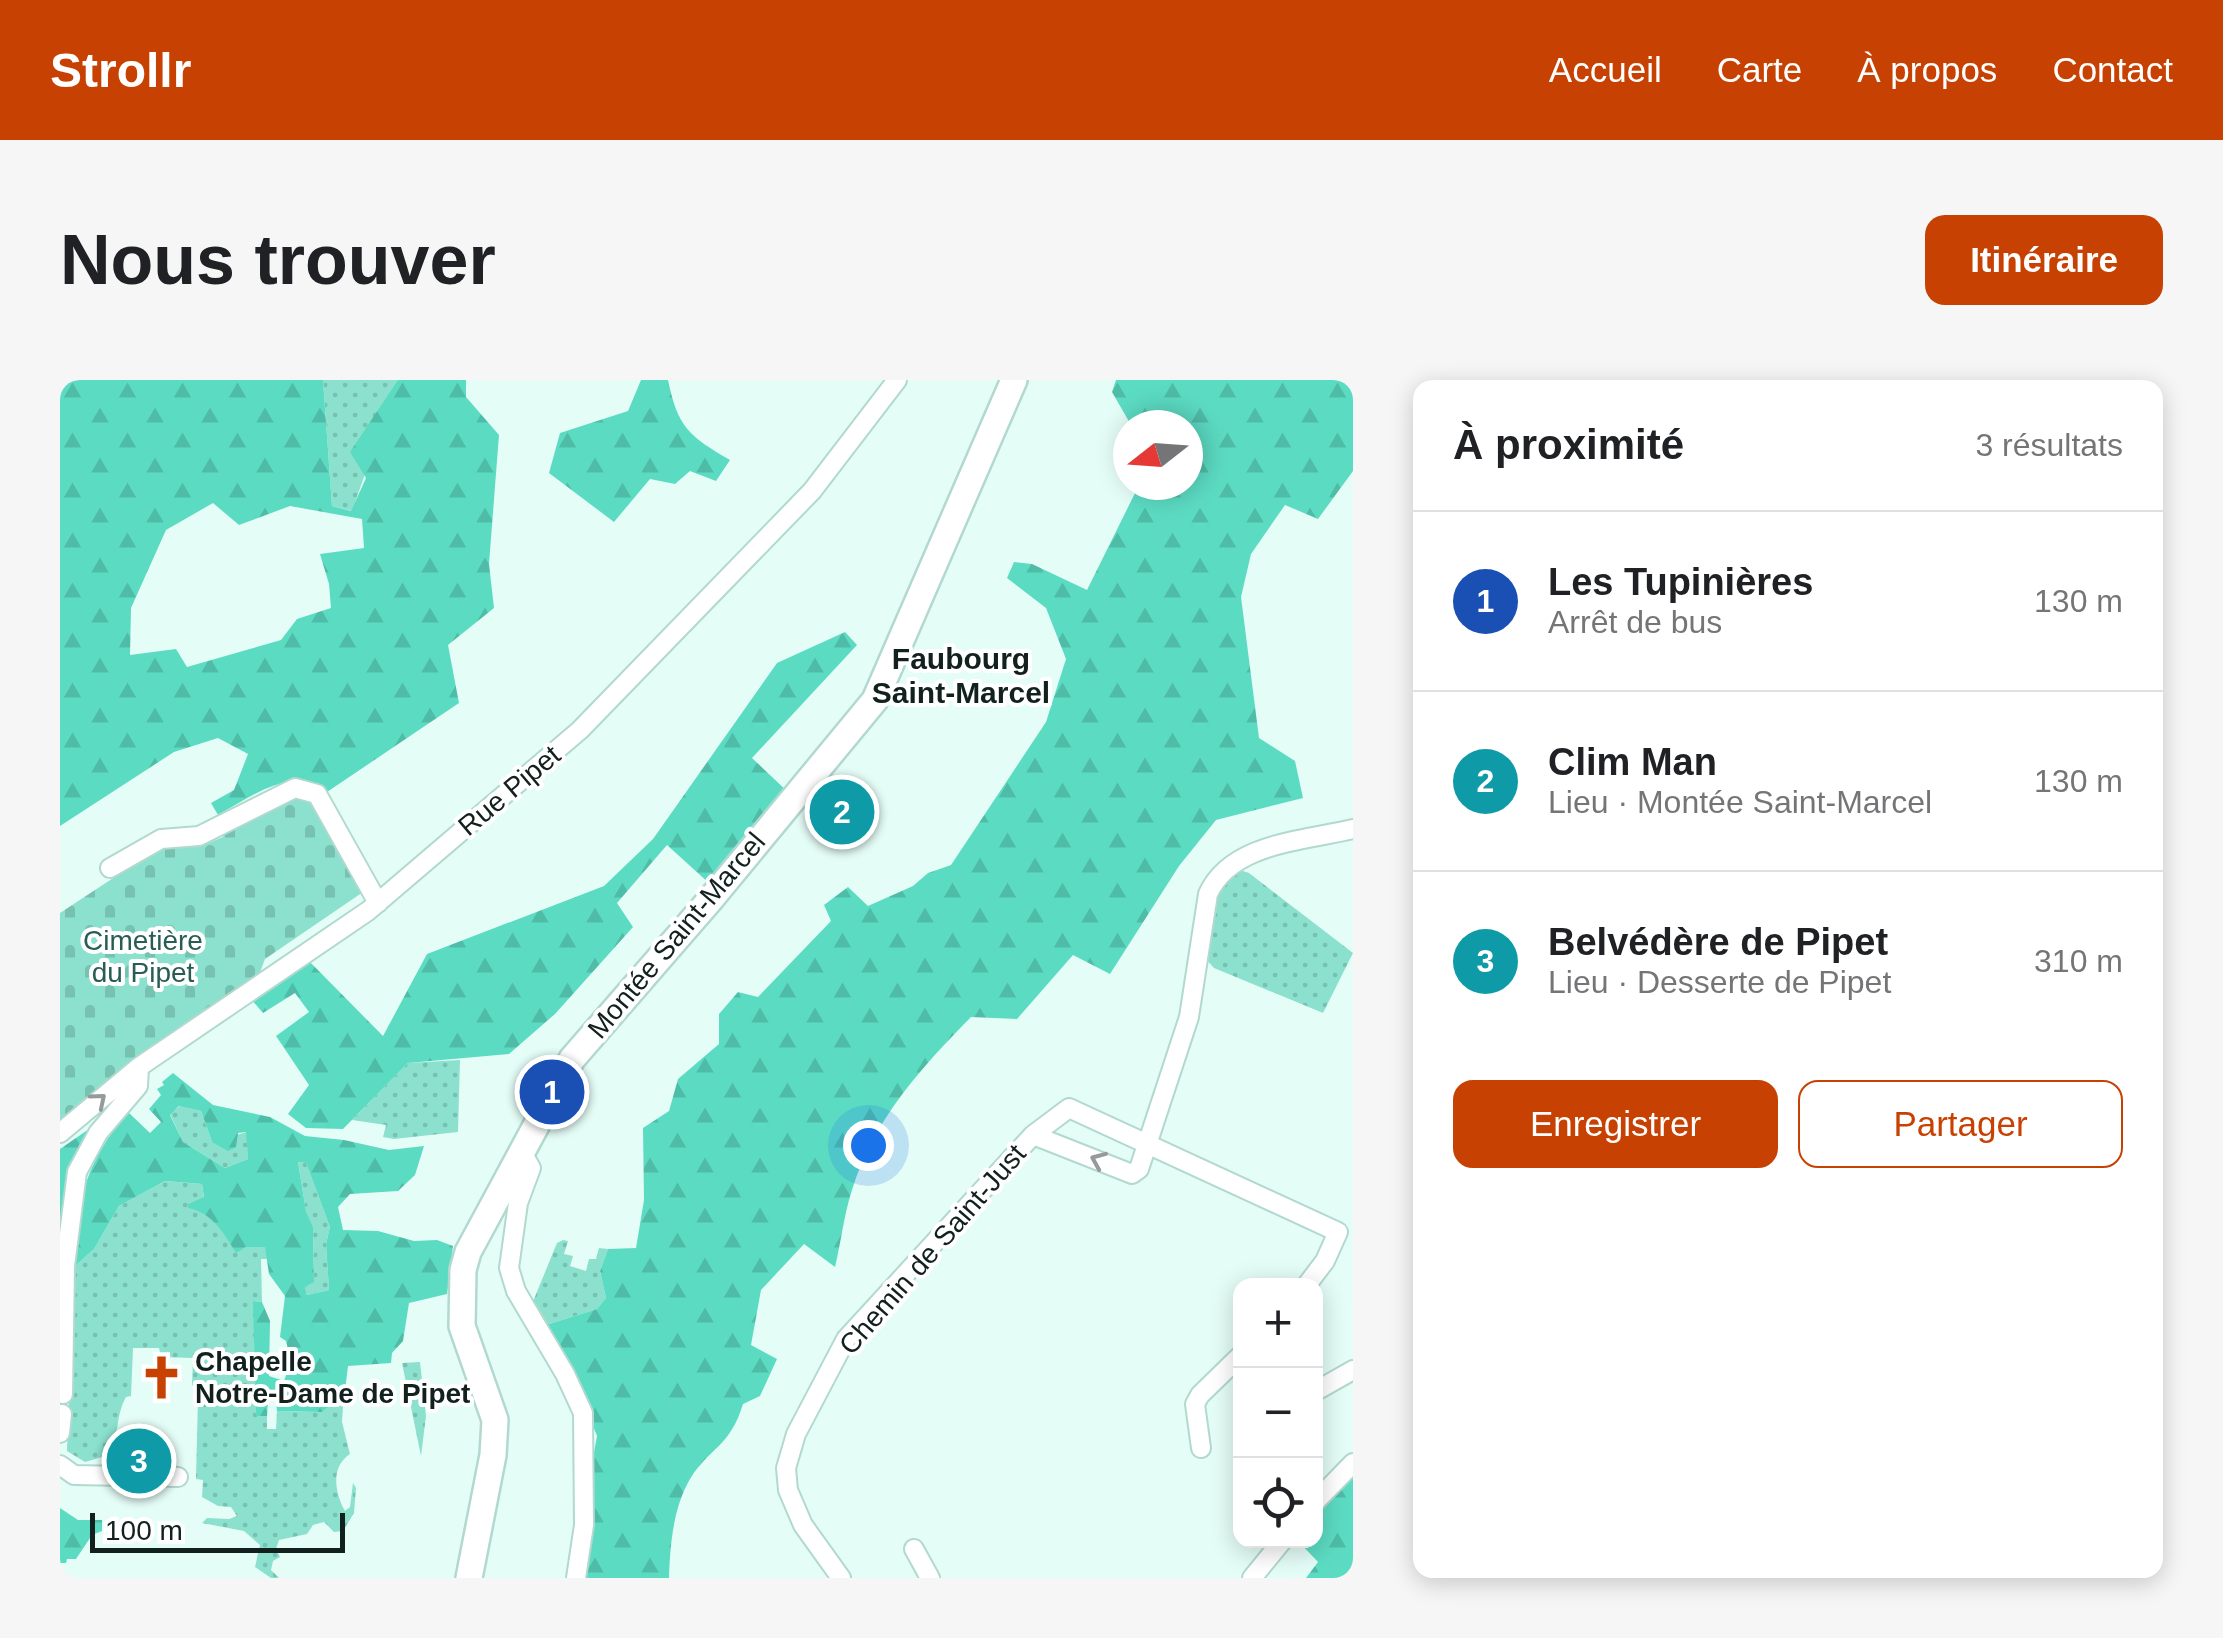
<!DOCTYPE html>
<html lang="fr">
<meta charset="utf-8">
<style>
:root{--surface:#fff;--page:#f6f6f6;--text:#202124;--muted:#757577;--line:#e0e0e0;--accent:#c74102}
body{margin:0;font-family:Helvetica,sans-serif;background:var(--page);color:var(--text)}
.controls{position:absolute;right:30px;bottom:30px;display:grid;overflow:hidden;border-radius:20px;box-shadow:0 5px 25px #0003}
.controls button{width:90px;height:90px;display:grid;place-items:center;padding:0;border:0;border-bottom:2px solid var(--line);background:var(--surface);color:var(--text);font:50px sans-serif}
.compass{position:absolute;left:1053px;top:30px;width:90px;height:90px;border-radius:50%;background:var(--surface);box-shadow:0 5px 25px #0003;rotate:253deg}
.scale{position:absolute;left:30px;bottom:25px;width:255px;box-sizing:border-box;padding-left:10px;border:5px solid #12211e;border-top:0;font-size:28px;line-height:35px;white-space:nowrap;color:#12211e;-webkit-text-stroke:8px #fff;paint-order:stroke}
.you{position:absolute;left:808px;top:765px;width:35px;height:35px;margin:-25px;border:8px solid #fff;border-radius:50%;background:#1a73e8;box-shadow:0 0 0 15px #1a73e833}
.badge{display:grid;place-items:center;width:65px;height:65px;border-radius:50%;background:var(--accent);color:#fff;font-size:32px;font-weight:700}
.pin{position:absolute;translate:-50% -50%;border:5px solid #fff;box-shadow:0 2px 10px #0006}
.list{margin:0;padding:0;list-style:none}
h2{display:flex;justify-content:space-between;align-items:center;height:130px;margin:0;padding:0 40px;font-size:42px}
h2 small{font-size:32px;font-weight:400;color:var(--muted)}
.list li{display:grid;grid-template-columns:65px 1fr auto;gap:30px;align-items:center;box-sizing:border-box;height:180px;padding:0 40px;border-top:2px solid var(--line)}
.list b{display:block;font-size:38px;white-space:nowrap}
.list p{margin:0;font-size:32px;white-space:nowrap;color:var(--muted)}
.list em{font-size:32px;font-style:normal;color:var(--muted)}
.actions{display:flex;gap:20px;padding:30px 40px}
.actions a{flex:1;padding:22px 0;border:2px solid var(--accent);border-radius:20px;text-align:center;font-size:35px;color:var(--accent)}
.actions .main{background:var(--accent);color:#fff}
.icon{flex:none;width:55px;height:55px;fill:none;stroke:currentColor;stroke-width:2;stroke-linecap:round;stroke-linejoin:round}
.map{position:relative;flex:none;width:1293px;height:1198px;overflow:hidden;border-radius:20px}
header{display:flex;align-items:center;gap:60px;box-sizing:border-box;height:140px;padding:0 50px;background:var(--accent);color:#fff}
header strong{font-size:48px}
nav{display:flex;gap:55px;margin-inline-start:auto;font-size:35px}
.intro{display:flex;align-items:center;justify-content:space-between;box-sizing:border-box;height:240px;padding:0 60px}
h1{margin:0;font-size:70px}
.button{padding:25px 45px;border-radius:20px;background:var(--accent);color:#fff;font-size:35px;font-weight:700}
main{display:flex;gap:60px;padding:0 60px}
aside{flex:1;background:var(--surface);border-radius:20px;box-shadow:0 5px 25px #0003}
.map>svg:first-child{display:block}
</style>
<header>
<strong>Strollr</strong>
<nav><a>Accueil</a><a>Carte</a><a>À propos</a><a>Contact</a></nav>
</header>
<div class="intro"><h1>Nous trouver</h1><a class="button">Itinéraire</a></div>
<main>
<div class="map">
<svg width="1293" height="1198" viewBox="0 0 1293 1198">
<defs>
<pattern id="grass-dots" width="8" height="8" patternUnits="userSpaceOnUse" patternTransform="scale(2.5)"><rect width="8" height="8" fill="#8be1ce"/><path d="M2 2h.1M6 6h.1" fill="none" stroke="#77c1b0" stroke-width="1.8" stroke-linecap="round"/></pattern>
<pattern id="forest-firs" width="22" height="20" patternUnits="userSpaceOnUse" patternTransform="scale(2.5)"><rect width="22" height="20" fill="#5cdbc3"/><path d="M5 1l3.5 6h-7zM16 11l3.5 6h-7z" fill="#4fbca7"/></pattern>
<pattern id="cemetery-stones" width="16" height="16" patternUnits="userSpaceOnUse" patternTransform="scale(2.5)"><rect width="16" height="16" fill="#8be1ce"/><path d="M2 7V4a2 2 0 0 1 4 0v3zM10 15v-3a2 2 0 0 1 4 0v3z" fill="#77c1b0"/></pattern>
</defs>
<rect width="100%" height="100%" fill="#e5fdf7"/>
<path fill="url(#grass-dots)" d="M 263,0 L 338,0 L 292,131 L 272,126 Z
M 1174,488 L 1189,493 L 1293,573 L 1263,633 L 1154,588 L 1146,579 L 1158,507 Z
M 400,680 L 398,752 L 334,759 L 323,757 L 326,745 L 292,740 L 348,683 Z
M 120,726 L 141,731 L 152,762 L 187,752 L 188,779 L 165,788 L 123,762 L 110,734 Z
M 238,782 L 246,783 L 270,847 L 266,864 L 269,910 L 247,915 L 245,907 L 254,901 L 253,848 L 246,831 Z
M 105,801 L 142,804 L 144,818 L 128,824 L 129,828 C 153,834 163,852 176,872 L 186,867 L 205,866 L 208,879 L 201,879 L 202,922 L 194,921 L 196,1035 L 207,1036 L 207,1049 L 216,1049 L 217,1031 L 262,1032 L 274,1023 L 283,1027 L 282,1042 L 290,1074 C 270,1087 275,1113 285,1131 L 290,1127 L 293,1103 L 296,1108 L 294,1133 L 283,1151 L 274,1152 L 264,1142 L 253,1145 L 247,1154 L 219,1160 L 216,1169 L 220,1177 L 213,1181 L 211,1190 L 219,1198 L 211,1198 L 195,1187 L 200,1165 L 184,1151 L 142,1143 L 147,1138 L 169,1139 L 177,1136 L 171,1127 L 158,1126 L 142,1117 L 143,1100 L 136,1099 L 138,1019 L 137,1009 L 132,1005 L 133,978 L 101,977 L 99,968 L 73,968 L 71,1016 L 66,1017 C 55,1037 60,1054 49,1075 L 25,1082 L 7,1071 L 14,887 L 34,869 L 59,826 Z
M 503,860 L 508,861 L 504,874 L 513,876 L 510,886 L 526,891 L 529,879 L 536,879 L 539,868 L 548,869 L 540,891 L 546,918 L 537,929 L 486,945 L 472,924 L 497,863 Z
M 360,982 L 366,1036 L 361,1076 L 342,983 Z"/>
<path fill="url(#forest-firs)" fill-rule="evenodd" d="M 0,0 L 263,0 L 272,126 L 291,131 L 306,98 L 290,72 L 338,0 L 406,0 L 406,17 L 439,55 L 429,184 L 434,228 L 388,265 L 399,323 L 267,412 C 230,385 193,416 158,435 L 151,423 L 174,410 L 188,374 L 158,358 L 114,372 L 0,446 ZM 153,123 L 179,145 L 230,126 L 302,139 L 304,168 L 260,174 L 269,204 L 271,228 L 237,239 L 221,260 L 127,287 L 116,269 L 70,275 L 71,228 L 106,150 Z
M 581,0 L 608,0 C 618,48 629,56 670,80 L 656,101 L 630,91 L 615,104 L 590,99 L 554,142 L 489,93 L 500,53 L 568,31 Z
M 1056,0 L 1293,0 L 1293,91 L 1258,139 L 1225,125 L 1191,174 L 1181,217 L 1199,358 L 1235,381 L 1243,418 L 1156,440 L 1119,486 L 1050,594 L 1013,575 L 957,639 L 911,637 C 861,688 814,739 792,810 C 784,834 781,862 775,887 L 744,864 L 701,910 L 691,965 L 717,979 L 700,1016 L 683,1024 C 670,1067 650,1067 630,1099 C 613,1128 610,1166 609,1198 L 524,1198 L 532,1163 L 532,1083 L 537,1056 L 510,989 L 486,945 L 537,929 L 546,918 L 540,891 L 548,869 L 576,868 L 584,820 L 583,748 L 609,731 L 618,699 L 659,664 L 659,634 L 678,612 L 698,617 L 771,541 L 764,525 L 788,507 L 808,526 L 853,506 L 868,493 L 891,485 L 986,342 L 1006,279 L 986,228 L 947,198 L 954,182 L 972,184 L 1027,210 L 1079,105 L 1128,105 L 1128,45 L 1071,45 L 1052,12 Z
M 785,252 L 797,265 L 692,378 L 729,413 L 650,504 L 607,465 L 557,523 L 573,547 L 495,634 L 449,674 L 348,683 L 283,749 L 246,748 L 228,734 L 249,705 L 216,656 L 249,632 L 235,613 L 203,633 L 190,618 L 247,579 L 323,656 L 367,574 L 544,506 L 593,459 L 717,283 Z
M 113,693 L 153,725 L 210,737 L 245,756 L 284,760 L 329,770 L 364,766 L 355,795 L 338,811 L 290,814 L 278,827 L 283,850 L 318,851 L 354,861 L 377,860 L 393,866 L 387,914 L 349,923 L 343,961 L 332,973 L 331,983 L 288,986 L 283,1027 L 274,1023 L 262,1032 L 217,1031 L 216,1021 L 208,1021 L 207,1036 L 196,1036 L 193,921 L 202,922 L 210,941 L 209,996 L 224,1001 C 229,989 230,974 226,961 L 220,957 L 225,916 L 209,894 L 205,867 L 186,867 L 176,873 C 163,852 153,834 128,828 L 128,824 L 144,817 L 142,804 L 105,801 L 59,826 L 34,869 L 14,887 C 18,815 24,789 67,731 L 90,753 L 101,742 L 89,729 L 101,715 L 97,709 L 104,705 L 102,702 ZM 119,726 L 141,731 L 152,762 L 168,771 L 176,767 L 178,753 L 186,752 L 188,779 L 165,788 L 123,762 L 110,735 ZM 238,782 L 246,783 L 270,847 L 266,864 L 269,910 L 247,915 L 245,907 L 254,902 L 253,847 L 246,831 Z
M 29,749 L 14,784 L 0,841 L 0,769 Z
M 1293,1094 L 1293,1198 L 1246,1198 L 1258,1182 L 1238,1161 L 1256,1160 C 1256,1122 1266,1119 1293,1094 Z
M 0,1128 L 18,1140 L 42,1140 L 42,1151 L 32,1155 L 16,1179 L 7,1179 L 6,1183 L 0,1183 Z"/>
<path fill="url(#cemetery-stones)" d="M 239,412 L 255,418 L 306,510 L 205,579 L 199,595 L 0,745 L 0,533 L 108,462 L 139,467 L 163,457 L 165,450 Z"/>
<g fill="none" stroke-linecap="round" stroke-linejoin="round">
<defs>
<path id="minor" d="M 50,488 L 101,459 L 139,456 L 235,408 L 257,414 L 318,523
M 0,753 L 79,687 L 308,531 L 520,350 L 752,111 L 837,0
M 973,755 L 1072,794 L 1079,789 L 1129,637 L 1148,514 C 1171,463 1243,461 1293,449
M 460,769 L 471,788 L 458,823 L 449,888 L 456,911 L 505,994 L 523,1033 L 524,1145 L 516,1198
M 1256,1011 L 1293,990
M 3,1014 L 5,886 L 17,792 L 38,753 L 78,706 L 79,687
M 0,1053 L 2,1034
M 1141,1068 L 1135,1024 L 1140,1015 L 1180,976
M 0,1085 L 14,1095 L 118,1097
M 1256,1121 L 1293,1083
M 854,1169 L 870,1198
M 781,1198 L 743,1145 L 728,1110 L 726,1088 L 736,1054 L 786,959 L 973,755 L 1009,728 L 1278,852 L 1265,881 L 1246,906
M 1192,1198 L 1223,1160"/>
<path id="secondary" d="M 409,1198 L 433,1075 L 435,1040 L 402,946 L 403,890 L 408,872 L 512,679 L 650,520 L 815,320 L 954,0"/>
</defs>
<use href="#minor" stroke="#b1d9cf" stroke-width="22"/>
<use href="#secondary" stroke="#b1d9cf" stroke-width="30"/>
<use href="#minor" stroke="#fff" stroke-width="18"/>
<use href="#secondary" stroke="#fff" stroke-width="25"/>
</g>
<defs><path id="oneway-chevron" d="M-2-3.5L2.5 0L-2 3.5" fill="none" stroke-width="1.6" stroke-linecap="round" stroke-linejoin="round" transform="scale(2.5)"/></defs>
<g stroke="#949b9a">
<use href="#oneway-chevron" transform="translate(39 720) rotate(-40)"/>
<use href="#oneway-chevron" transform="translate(1038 780) rotate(-157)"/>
</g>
<defs>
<symbol id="church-bare" viewBox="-9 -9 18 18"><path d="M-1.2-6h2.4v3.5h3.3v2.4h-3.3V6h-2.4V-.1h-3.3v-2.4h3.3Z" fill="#c74102" stroke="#fff" stroke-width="2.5" paint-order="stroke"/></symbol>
</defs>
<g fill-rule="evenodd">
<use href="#church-bare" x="70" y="966" width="63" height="63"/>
</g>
<g text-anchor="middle" stroke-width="8" stroke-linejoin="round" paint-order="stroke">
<g font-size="28" fill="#12211e" stroke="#fff">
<text transform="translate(449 410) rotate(-40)" y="10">Rue Pipet</text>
<text transform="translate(616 555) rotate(-50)" y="10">Montée Saint-Marcel</text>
<text transform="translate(872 869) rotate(-49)" y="10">Chemin de Saint-Just</text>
</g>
<g font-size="28" fill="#285d53" stroke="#fff">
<text x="83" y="570">Cimetière<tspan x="83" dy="32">du Pipet</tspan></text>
</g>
<g font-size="28" font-weight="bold" fill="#12211e" stroke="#fff" text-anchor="start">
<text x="135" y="991">Chapelle<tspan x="135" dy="32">Notre-Dame de Pipet</tspan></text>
</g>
<g font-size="30" font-weight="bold" fill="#12211e" stroke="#fff">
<text x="901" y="289">Faubourg<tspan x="901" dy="34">Saint-Marcel</tspan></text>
</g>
</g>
</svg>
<div class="controls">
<button>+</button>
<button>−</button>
<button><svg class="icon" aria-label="locate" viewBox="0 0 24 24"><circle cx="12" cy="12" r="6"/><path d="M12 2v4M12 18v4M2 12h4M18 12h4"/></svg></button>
</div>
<svg class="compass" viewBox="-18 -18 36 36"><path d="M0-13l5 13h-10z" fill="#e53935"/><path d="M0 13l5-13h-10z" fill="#757577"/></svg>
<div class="scale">100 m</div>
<div class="you"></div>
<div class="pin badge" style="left:492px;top:712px;background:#1a4fb4">1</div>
<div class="pin badge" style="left:782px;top:432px;background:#0f9aa8">2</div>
<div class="pin badge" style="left:79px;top:1081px;background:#0f9aa8">3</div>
</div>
<aside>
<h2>À proximité<small>3 résultats</small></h2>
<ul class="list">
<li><span class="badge" style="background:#1a4fb4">1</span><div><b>Les Tupinières</b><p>Arrêt de bus</p></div><em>130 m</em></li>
<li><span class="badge" style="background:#0f9aa8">2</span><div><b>Clim Man</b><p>Lieu · Montée Saint-Marcel</p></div><em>130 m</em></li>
<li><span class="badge" style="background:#0f9aa8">3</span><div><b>Belvédère de Pipet</b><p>Lieu · Desserte de Pipet</p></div><em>310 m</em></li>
</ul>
<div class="actions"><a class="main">Enregistrer</a><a>Partager</a></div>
</aside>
</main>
